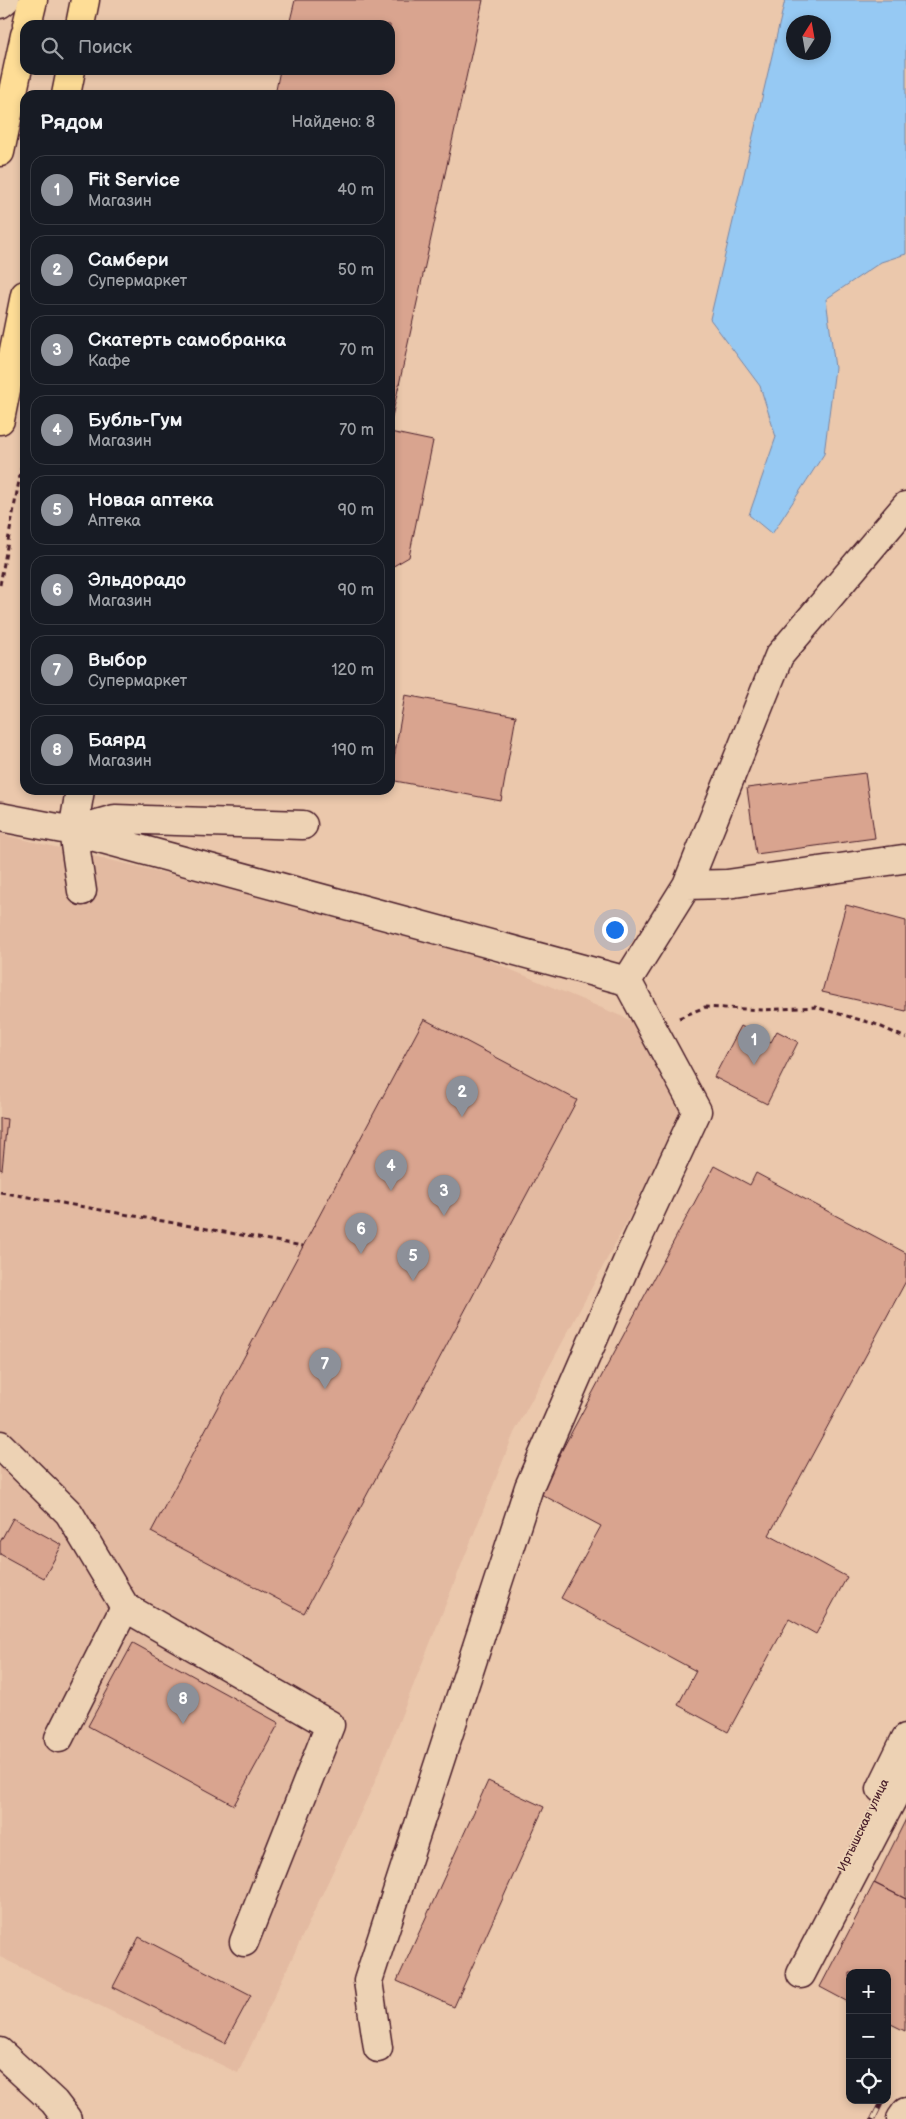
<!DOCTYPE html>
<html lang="ru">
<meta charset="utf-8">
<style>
:root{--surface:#171b24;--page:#242831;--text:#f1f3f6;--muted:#9ea1a6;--line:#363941;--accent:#8c9099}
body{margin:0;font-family:"Balsamiq Sans",sans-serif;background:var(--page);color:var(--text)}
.controls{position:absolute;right:15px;bottom:15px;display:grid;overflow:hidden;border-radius:10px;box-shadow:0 2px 8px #0003}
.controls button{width:45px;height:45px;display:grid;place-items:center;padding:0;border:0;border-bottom:1px solid var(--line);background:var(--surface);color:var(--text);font:25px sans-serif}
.compass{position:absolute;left:786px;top:15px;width:45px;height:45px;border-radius:50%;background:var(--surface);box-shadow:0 2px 8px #0003;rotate:11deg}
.you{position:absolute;left:614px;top:929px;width:18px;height:18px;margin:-12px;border:4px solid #fff;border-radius:50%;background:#1a73e8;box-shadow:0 0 0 8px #1a73e833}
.badge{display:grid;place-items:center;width:32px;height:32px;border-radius:50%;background:var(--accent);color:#fff;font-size:16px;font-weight:700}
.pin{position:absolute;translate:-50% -41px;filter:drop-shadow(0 1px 2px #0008)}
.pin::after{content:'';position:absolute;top:26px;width:18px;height:15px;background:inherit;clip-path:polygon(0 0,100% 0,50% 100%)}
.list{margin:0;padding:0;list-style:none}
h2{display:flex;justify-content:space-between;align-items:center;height:65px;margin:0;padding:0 20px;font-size:21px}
h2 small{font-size:16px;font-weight:400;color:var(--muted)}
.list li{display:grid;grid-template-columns:32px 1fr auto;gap:15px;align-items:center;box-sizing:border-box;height:70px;margin:0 10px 10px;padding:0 10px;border:1px solid var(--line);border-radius:15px}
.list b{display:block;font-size:19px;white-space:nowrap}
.list p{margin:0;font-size:16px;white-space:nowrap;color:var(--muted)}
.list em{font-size:16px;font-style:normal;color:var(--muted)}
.icon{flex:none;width:28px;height:28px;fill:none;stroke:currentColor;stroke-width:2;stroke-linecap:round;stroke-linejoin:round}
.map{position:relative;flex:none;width:906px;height:2119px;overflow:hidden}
.search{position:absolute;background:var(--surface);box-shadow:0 2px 8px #0003;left:20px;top:20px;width:375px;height:55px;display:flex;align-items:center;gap:12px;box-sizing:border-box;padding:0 18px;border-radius:15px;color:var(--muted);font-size:19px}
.panel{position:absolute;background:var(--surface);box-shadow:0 2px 8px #0003;left:20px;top:90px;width:375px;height:705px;border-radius:15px}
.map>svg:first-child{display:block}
</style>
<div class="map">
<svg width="906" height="2119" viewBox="0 0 906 2119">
<rect width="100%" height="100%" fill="#ebc8ac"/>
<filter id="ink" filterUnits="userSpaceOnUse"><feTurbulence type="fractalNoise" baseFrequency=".02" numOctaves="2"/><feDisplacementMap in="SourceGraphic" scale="10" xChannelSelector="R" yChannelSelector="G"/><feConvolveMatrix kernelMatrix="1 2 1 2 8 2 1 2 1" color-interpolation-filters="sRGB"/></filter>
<g filter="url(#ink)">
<path fill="#e3baa1" d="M 0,834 L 431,936 L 635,1022 L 686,1111 L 514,1433 L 374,1784 L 238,2073 L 0,1957 Z"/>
<path fill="#96c9f3" stroke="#7885a3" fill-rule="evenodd" d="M 785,0 L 906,0 L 906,254 L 881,262 L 826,299 L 835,368 L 824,454 L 772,534 L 749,515 L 776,437 L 760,386 L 710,319 ZM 794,22 L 824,22 L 824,52 L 794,52 Z"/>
<path fill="#d9a48f" stroke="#4a1f2b" d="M 295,0 L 483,0 L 390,426 L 390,95 L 275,95 L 280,70 L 390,70 L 390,25 L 289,25 Z
M 390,432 L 433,441 L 409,557 L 390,568 Z
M 405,695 L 516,716 L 501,801 L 390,780 Z
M 865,773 L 875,838 L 756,854 L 747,788 Z
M 846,905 L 906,921 L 906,1011 L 822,992 Z
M 424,1019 L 577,1100 L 304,1613 L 151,1532 Z
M 741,1026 L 771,1042 L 777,1031 L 798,1042 L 767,1104 L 714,1077 Z
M 0,1118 L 7,1119 L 2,1170 L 0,1169 Z
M 714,1166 L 750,1185 L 756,1173 L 906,1253 L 906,1281 L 769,1535 L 847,1577 L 816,1634 L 789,1619 L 728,1732 L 678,1705 L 696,1671 L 561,1598 L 601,1526 L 539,1493 Z
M 13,1518 L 62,1545 L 44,1578 L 0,1554 L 0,1542 Z
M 133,1643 L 279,1723 L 234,1805 L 88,1726 Z
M 488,1781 L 544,1807 L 454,2007 L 397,1981 Z
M 906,1819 L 906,1899 L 874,1883 Z
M 874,1883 L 906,1899 L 905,2031 L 887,2022 L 887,1973 L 850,1973 L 850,2003 L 820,1987 Z
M 139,1937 L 251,1995 L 225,2043 L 113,1987 Z"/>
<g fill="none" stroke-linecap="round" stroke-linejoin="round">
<defs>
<path id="minor" d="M 0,4 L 5,0
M 80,790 L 73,831 L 82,891
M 0,817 L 73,831 L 627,981 L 687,885 L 727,884 L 903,859
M 73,831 L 115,819 L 303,825
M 687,885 L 779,656 L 906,506
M 0,1445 L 69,1513 L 125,1607 L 59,1738
M 125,1607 L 330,1725 L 244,1942
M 881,1789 L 906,1738
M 801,1974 L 906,1773
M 378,2048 L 368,1981 L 529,1487 L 630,1255 L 697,1111 L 627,981
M 0,2052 L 54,2102 L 67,2119
M 901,2119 L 906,2112"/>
<path id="major" d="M 27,25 L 33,0
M 80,25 L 85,0
M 66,95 L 71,70
M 0,152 L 25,35
M 0,420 L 25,295"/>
</defs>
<use href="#minor" stroke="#4a1f2b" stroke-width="31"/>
<use href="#major" stroke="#4a1f2b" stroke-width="31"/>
<path stroke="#4a1f2b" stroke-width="3" stroke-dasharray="5 4" stroke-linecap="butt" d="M 0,585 L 25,448
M 679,1018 L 705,1007 L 763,1010 L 815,1007 L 875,1024 L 906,1038
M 0,1192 L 303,1246"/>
<use href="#minor" stroke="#edd2b4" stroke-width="28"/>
<use href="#major" stroke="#fedd96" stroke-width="28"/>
<defs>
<path id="rail" d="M 873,2119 L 881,2103"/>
</defs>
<use href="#rail" stroke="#4a1f2b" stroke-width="5.5"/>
<use href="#rail" stroke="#edd2b4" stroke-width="4" stroke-dasharray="11" stroke-linecap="butt"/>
</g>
</g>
<g text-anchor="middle" stroke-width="4" stroke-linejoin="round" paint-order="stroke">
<g font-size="12" fill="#4a1f2b" stroke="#edd2b4">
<text transform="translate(863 1825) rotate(-64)" y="4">Иртышская улица</text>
</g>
</g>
</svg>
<div class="controls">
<button>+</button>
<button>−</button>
<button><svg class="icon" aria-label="locate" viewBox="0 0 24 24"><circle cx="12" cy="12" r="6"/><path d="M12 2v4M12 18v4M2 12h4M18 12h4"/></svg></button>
</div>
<svg class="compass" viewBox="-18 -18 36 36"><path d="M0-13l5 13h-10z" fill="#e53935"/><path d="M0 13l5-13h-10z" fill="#9ea1a6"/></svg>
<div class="you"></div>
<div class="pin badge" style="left:754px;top:1065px">1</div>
<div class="pin badge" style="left:462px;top:1117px">2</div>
<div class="pin badge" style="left:444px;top:1216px">3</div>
<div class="pin badge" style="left:391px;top:1191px">4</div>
<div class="pin badge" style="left:413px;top:1281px">5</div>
<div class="pin badge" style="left:361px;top:1254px">6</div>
<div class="pin badge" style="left:325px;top:1389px">7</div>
<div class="pin badge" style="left:183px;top:1724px">8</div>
<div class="search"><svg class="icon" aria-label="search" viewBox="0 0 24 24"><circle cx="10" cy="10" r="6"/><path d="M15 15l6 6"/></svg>Поиск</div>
<section class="panel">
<h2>Рядом<small>Найдено: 8</small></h2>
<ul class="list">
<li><span class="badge">1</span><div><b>Fit Service</b><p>Магазин</p></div><em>40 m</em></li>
<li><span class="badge">2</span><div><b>Самбери</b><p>Супермаркет</p></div><em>50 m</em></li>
<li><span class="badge">3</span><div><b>Скатерть самобранка</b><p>Кафе</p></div><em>70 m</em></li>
<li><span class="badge">4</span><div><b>Бубль-Гум</b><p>Магазин</p></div><em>70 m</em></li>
<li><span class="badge">5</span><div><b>Новая аптека</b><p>Аптека</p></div><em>90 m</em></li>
<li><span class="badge">6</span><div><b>Эльдорадо</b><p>Магазин</p></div><em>90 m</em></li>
<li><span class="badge">7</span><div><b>Выбор</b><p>Супермаркет</p></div><em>120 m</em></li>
<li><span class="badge">8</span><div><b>Баярд</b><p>Магазин</p></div><em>190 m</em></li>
</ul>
</section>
</div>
